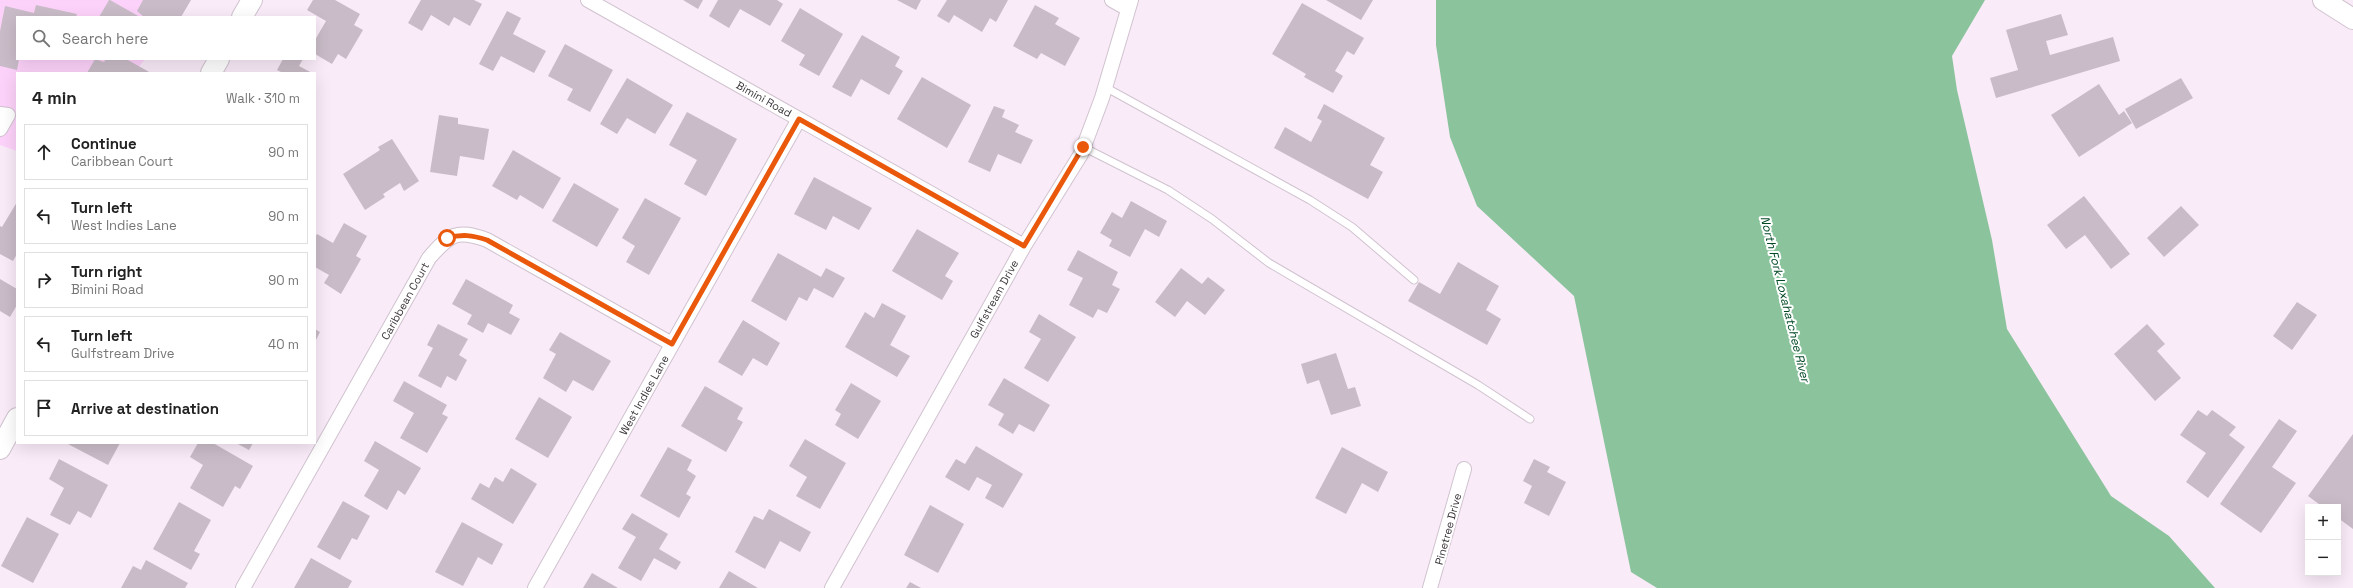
<!DOCTYPE html>
<meta charset="utf-8">
<style>
:root{--surface:#fff;--page:#f6f6f6;--text:#222;--muted:#767676;--line:#e0e0e0}
body{margin:0;font-family:"Space Grotesk",sans-serif;background:var(--page);color:var(--text)}
.controls{position:absolute;right:12px;bottom:12px;display:grid;overflow:hidden;border-radius:0px;box-shadow:0 4px 16px #0002}
.controls button{width:36px;height:36px;display:grid;place-items:center;padding:0;border:0;border-bottom:1px solid var(--line);background:var(--surface);color:var(--text);font:20px sans-serif}
.stop{position:absolute;width:12px;height:12px;margin:-9px;border:3px solid #ea580c;border-radius:50%;background:#fff}
.stop.end{background:#ea580c;border-color:#fff;box-shadow:0 1px 4px #0008}
.list{margin:0;padding:0;list-style:none}
h2{display:flex;justify-content:space-between;align-items:center;height:52px;margin:0;padding:0 16px;font-size:17px}
h2 small{font-size:13px;font-weight:400;color:var(--muted)}
.list li{display:grid;grid-template-columns:26px 1fr auto;gap:12px;align-items:center;box-sizing:border-box;height:56px;margin:0 8px 8px;padding:0 8px;border:1px solid var(--line);border-radius:0px}
.list b{display:block;font-size:15px;white-space:nowrap}
.list p{margin:0;font-size:13px;white-space:nowrap;color:var(--muted)}
.list em{font-size:13px;font-style:normal;color:var(--muted)}
.icon{flex:none;width:22px;height:22px;fill:none;stroke:currentColor;stroke-width:2;stroke-linecap:round;stroke-linejoin:round}
.map{position:relative;flex:none;width:2353px;height:588px;overflow:hidden}
.search{position:absolute;background:var(--surface);box-shadow:0 4px 16px #0002;left:16px;top:16px;width:300px;height:44px;display:flex;align-items:center;gap:10px;box-sizing:border-box;padding:0 14px;border-radius:0px;color:var(--muted);font-size:15px}
.panel{position:absolute;background:var(--surface);box-shadow:0 4px 16px #0002;left:16px;top:72px;width:300px;height:372px;border-radius:0px}
.map>svg:first-child{display:block}
</style>
<div class="map">
<svg width="2353" height="588" viewBox="0 0 2353 588">
<rect width="100%" height="100%" fill="#f9ebf8"/>
<path fill="#fdd2fa" d="M 0,0 L 190,0 L 177,17 L 17,17 L 17,59 L 145,59 L 134,73 L 17,73 L 17,151 L 0,145 Z"/>
<path fill="#8bc49c" d="M 1436,0 L 1985,0 L 1952,56 L 1957,90 L 1992,240 L 2007,329 L 2111,496 L 2169,536 L 2215,588 L 1657,588 L 1631,572 L 1574,296 L 1477,206 L 1450,137 L 1436,45 Z"/>
<path fill="#c9bcc8" d="M 109,0 L 110,0 L 140,17 L 99,17 Z
M 143,0 L 191,0 L 181,17 L 144,17 L 137,11 Z
M 313,0 L 335,0 L 360,14 L 354,25 L 363,30 L 346,59 L 338,54 L 332,64 L 315,54 L 315,40 L 326,21 L 307,10 Z
M 421,0 L 474,0 L 482,4 L 470,26 L 454,17 L 449,26 L 431,15 L 422,31 L 408,23 Z
M 683,0 L 703,0 L 698,9 Z
M 718,0 L 777,0 L 783,4 L 770,26 L 740,9 L 729,28 L 709,16 Z
M 897,0 L 921,0 L 916,10 Z
M 947,0 L 1008,0 L 996,22 L 990,18 L 982,32 L 954,15 L 949,23 L 937,16 Z
M 1326,0 L 1373,0 L 1361,20 Z
M 1302,3 L 1364,38 L 1354,55 L 1347,51 L 1335,71 L 1343,76 L 1333,93 L 1304,77 L 1306,74 L 1272,54 Z
M 36,5 L 77,14 L 76,17 L 17,17 L 17,59 L 19,59 L 17,70 L 0,66 L 0,31 L 5,6 L 34,13 Z
M 1035,5 L 1059,18 L 1055,24 L 1080,38 L 1065,66 L 1041,53 L 1037,59 L 1013,46 Z
M 800,8 L 843,34 L 819,76 L 799,65 L 805,55 L 781,41 Z
M 507,11 L 521,18 L 513,34 L 546,51 L 534,73 L 501,56 L 493,71 L 479,64 Z
M 2061,14 L 2068,35 L 2046,41 L 2050,55 L 2113,37 L 2120,61 L 1996,98 L 1990,78 L 2018,70 L 2006,30 Z
M 862,35 L 900,57 L 895,66 L 903,71 L 889,95 L 861,79 L 851,97 L 832,87 Z
M 565,44 L 613,70 L 590,112 L 567,100 L 573,89 L 548,76 Z
M 95,59 L 104,62 L 106,59 L 126,59 L 151,73 L 87,73 Z
M 283,59 L 303,59 L 299,66 L 312,73 L 283,73 L 277,70 Z
M 922,77 L 971,105 L 947,148 L 897,119 Z
M 627,78 L 673,105 L 655,134 L 627,118 L 617,134 L 600,124 Z
M 2181,78 L 2193,98 L 2136,129 L 2125,109 Z
M 2099,84 L 2119,115 L 2124,111 L 2132,123 L 2079,157 L 2051,115 Z
M 1324,104 L 1385,138 L 1370,165 L 1383,172 L 1368,199 L 1274,148 L 1285,127 L 1311,142 L 1322,121 L 1317,118 Z
M 994,106 L 1005,110 L 1002,117 L 1019,125 L 1015,132 L 1033,140 L 1021,164 L 998,154 L 990,172 L 968,162 Z
M 687,112 L 737,139 L 706,196 L 684,184 L 697,160 L 669,145 Z
M 439,115 L 458,118 L 458,124 L 489,129 L 484,160 L 460,156 L 457,176 L 430,172 Z
M 392,139 L 419,181 L 404,191 L 400,183 L 383,194 L 385,197 L 365,210 L 343,174 L 380,150 L 378,147 Z
M 513,150 L 561,178 L 543,209 L 520,195 L 517,200 L 492,186 Z
M 814,177 L 872,208 L 859,230 L 833,216 L 826,230 L 794,214 Z
M 574,183 L 619,209 L 597,247 L 552,221 Z
M 2084,196 L 2130,254 L 2111,269 L 2085,235 L 2066,249 L 2047,225 Z
M 645,198 L 681,218 L 649,275 L 626,262 L 635,246 L 622,238 Z
M 1131,201 L 1167,221 L 1159,237 L 1145,229 L 1130,257 L 1109,246 L 1112,240 L 1100,233 L 1112,212 L 1122,218 Z
M 17,202 L 17,254 L 13,261 L 0,254 L 0,226 L 2,227 Z
M 2181,206 L 2199,225 L 2164,257 L 2147,238 Z
M 344,223 L 367,236 L 356,256 L 361,259 L 341,294 L 324,283 L 329,275 L 315,267 L 315,237 L 317,234 L 333,243 Z
M 917,229 L 959,253 L 945,276 L 953,281 L 942,300 L 892,271 Z
M 1078,250 L 1118,272 L 1112,285 L 1120,289 L 1107,313 L 1098,309 L 1093,318 L 1069,305 L 1083,278 L 1067,270 Z
M 778,253 L 821,277 L 826,268 L 845,278 L 833,298 L 814,288 L 807,301 L 799,297 L 786,321 L 751,301 Z
M 1458,262 L 1499,286 L 1486,310 L 1501,319 L 1487,345 L 1408,301 L 1419,282 L 1440,294 Z
M 1181,268 L 1202,284 L 1208,277 L 1225,290 L 1205,315 L 1187,301 L 1175,317 L 1155,302 Z
M 0,279 L 17,289 L 17,305 L 10,317 L 0,311 Z
M 466,279 L 513,305 L 509,313 L 520,319 L 511,335 L 488,323 L 483,333 L 467,324 L 472,315 L 452,304 Z
M 2297,302 L 2317,315 L 2292,350 L 2273,336 Z
M 882,303 L 906,316 L 890,345 L 910,356 L 897,377 L 845,347 L 865,312 L 874,318 Z
M 1039,314 L 1076,337 L 1048,382 L 1024,368 L 1041,339 L 1029,332 Z
M 743,320 L 780,343 L 767,366 L 753,358 L 742,376 L 718,362 Z
M 438,324 L 468,339 L 459,355 L 467,360 L 456,381 L 447,376 L 441,388 L 418,376 L 433,348 L 427,345 Z
M 2147,324 L 2165,344 L 2157,351 L 2181,378 L 2155,401 L 2114,354 Z
M 315,329 L 320,332 L 315,342 Z
M 560,332 L 611,361 L 593,391 L 573,380 L 566,392 L 543,378 L 556,354 L 549,350 Z
M 1336,353 L 1348,389 L 1355,387 L 1361,406 L 1331,415 L 1319,380 L 1307,384 L 1301,364 Z
M 1004,378 L 1050,405 L 1034,432 L 1019,424 L 1013,434 L 998,425 L 1004,414 L 988,405 Z
M 404,381 L 447,405 L 442,414 L 448,417 L 427,453 L 400,438 L 414,413 L 393,401 Z
M 851,383 L 881,401 L 858,439 L 835,425 L 841,414 L 835,410 Z
M 705,386 L 743,408 L 737,419 L 743,422 L 726,452 L 681,426 Z
M 539,397 L 572,417 L 548,458 L 515,439 Z
M 2198,410 L 2207,416 L 2212,410 L 2236,427 L 2229,435 L 2245,447 L 2208,498 L 2186,482 L 2206,453 L 2180,435 Z
M 2279,419 L 2297,431 L 2272,467 L 2296,483 L 2261,533 L 2220,504 Z
M 2353,434 L 2353,529 L 2338,518 L 2338,507 L 2323,507 L 2308,496 Z
M 805,439 L 846,463 L 820,509 L 796,496 L 807,477 L 789,466 Z
M 375,441 L 421,468 L 405,495 L 398,490 L 387,510 L 364,496 L 379,470 L 364,461 Z
M 66,443 L 120,443 L 108,465 Z
M 198,443 L 213,443 L 253,466 L 240,489 L 235,486 L 223,507 L 190,488 L 203,465 L 190,457 Z
M 236,443 L 253,443 L 249,450 Z
M 976,446 L 1023,474 L 1003,508 L 985,498 L 992,485 L 977,477 L 969,491 L 945,477 L 956,459 L 965,464 Z
M 668,447 L 692,460 L 687,470 L 696,476 L 686,494 L 691,497 L 679,518 L 640,496 Z
M 1342,447 L 1388,472 L 1378,492 L 1362,483 L 1346,514 L 1315,498 Z
M 59,459 L 108,485 L 91,518 L 78,511 L 70,525 L 50,515 L 64,488 L 49,479 Z
M 1534,459 L 1550,467 L 1547,472 L 1566,482 L 1549,516 L 1524,503 L 1532,486 L 1523,481 Z
M 511,468 L 537,484 L 513,524 L 471,499 L 480,483 L 489,488 L 495,477 L 503,482 Z
M 343,501 L 370,516 L 357,540 L 352,538 L 340,560 L 317,547 Z
M 179,502 L 211,520 L 194,551 L 200,554 L 191,570 L 153,549 Z
M 930,505 L 964,524 L 938,573 L 904,555 Z
M 769,509 L 811,532 L 800,552 L 780,541 L 765,569 L 735,552 L 754,516 L 763,520 Z
M 632,513 L 668,534 L 659,549 L 681,562 L 676,570 L 654,558 L 641,581 L 618,568 L 636,537 L 622,529 Z
M 27,517 L 59,534 L 33,583 L 1,566 Z
M 462,522 L 503,544 L 492,565 L 478,557 L 463,586 L 435,572 Z
M 311,558 L 352,581 L 348,588 L 294,588 Z
M 146,560 L 188,583 L 185,588 L 121,588 L 133,566 L 141,570 Z
M 729,571 L 758,588 L 719,588 Z
M 592,573 L 618,588 L 583,588 Z
M 910,582 L 921,588 L 906,588 Z"/>
<g fill="none" stroke-linecap="round" stroke-linejoin="round">
<defs>
<path id="lane" d="M 1105,87 L 1310,200 L 1352,227 L 1414,280
M 1083,147 L 1168,190 L 1212,219 L 1269,263 L 1478,385 L 1530,419"/>
<path id="street" d="M 588,0 L 1024,246
M 1112,0 L 1128,9
M 0,114 L 8,115 L 0,129
M 243,588 L 429,258 C 450,234 456,229 487,240 L 672,344
M 535,588 L 799,119
M 832,588 L 1024,246 L 1081,154 L 1102,98 L 1131,0
M 1430,588 L 1464,469"/>
<path id="secondary" d="M 2323,0 L 2353,19
M 242,17 L 252,0
M 211,73 L 219,59
M 0,449 L 17,418"/>
</defs>
<use href="#lane" stroke="#d0c3cf" stroke-width="9"/>
<use href="#street" stroke="#d0c3cf" stroke-width="16"/>
<use href="#secondary" stroke="#d0c3cf" stroke-width="22"/>
<use href="#lane" stroke="#fff" stroke-width="7"/>
<use href="#street" stroke="#fff" stroke-width="14"/>
<use href="#secondary" stroke="#fff" stroke-width="20"/>
</g>
<g fill="none" stroke-linecap="round" stroke-linejoin="round">
<path stroke="#ea580c" stroke-width="5" d="M 447,238 C 462,234 472,235 487,240 L 672,344 L 799,119 L 1024,246 L 1083,147"/>
</g>
<g text-anchor="middle" stroke-width="4" stroke-linejoin="round" paint-order="stroke">
<g font-size="11" fill="#3b363b" stroke="#fff">
<text transform="translate(764 99) rotate(29)" y="4">Bimini Road</text>
<text transform="translate(994 299) rotate(-61)" y="4">Gulfstream Drive</text>
<text transform="translate(405 301) rotate(-61)" y="4">Caribbean Court</text>
<text transform="translate(644 395) rotate(-61)" y="4">West Indies Lane</text>
<text transform="translate(1448 529) rotate(-75)" y="4">Pinetree Drive</text>
</g>
<g font-size="12" font-style="italic" fill="#014924" stroke="#fff">
<text transform="translate(1785 299) rotate(76)" y="4">North Fork Loxahatchee River</text>
</g>
</g>
</svg>
<div class="controls">
<button>+</button>
<button>−</button>
</div>
<div class="stop" style="left:447px;top:238px"></div>
<div class="stop end" style="left:1083px;top:147px"></div>
<div class="search"><svg class="icon" aria-label="search" viewBox="0 0 24 24"><circle cx="10" cy="10" r="6"/><path d="M15 15l6 6"/></svg>Search here</div>
<section class="panel">
<h2>4 min<small>Walk · 310 m</small></h2>
<ul class="list">
<li><svg class="icon" aria-label="ahead" viewBox="0 0 24 24"><path d="M12 20V5M6 11l6-6 6 6"/></svg><div><b>Continue</b><p>Caribbean Court</p></div><em>90 m</em></li>
<li><svg class="icon" aria-label="left" viewBox="0 0 24 24"><path d="M17 20v-9H6M10 6l-5 5 5 5"/></svg><div><b>Turn left</b><p>West Indies Lane</p></div><em>90 m</em></li>
<li><svg class="icon" aria-label="right" viewBox="0 0 24 24"><path d="M7 20v-9h11M14 6l5 5-5 5"/></svg><div><b>Turn right</b><p>Bimini Road</p></div><em>90 m</em></li>
<li><svg class="icon" aria-label="left" viewBox="0 0 24 24"><path d="M17 20v-9H6M10 6l-5 5 5 5"/></svg><div><b>Turn left</b><p>Gulfstream Drive</p></div><em>40 m</em></li>
<li><svg class="icon" aria-label="arrive" viewBox="0 0 24 24"><path d="M6 21V4h12l-3 4 3 4H6"/></svg><div><b>Arrive at destination</b></div></li>
</ul>
</section>
</div>
